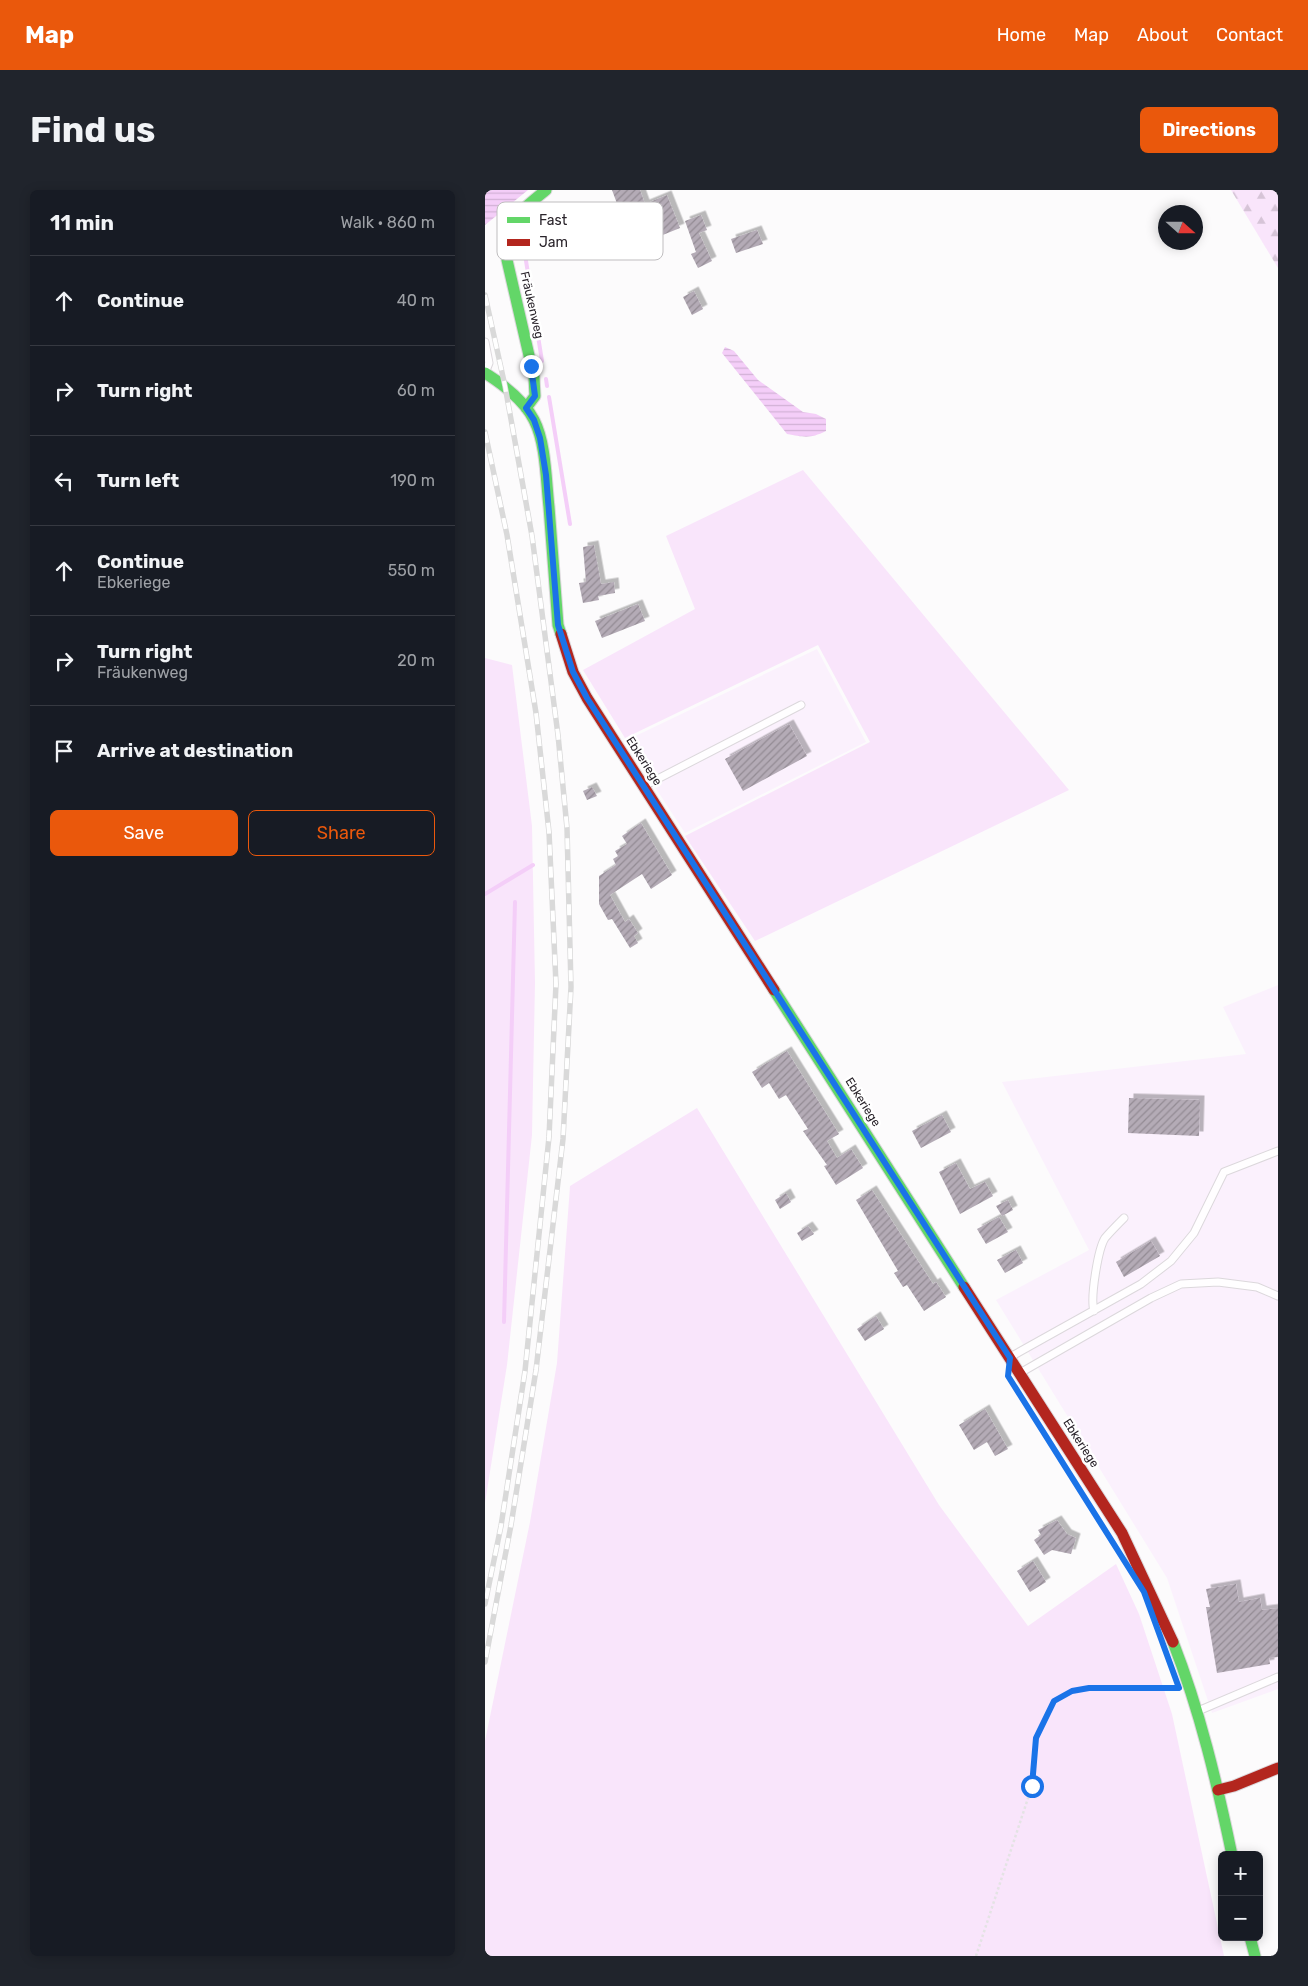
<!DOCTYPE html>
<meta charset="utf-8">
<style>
:root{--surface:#171b24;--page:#20242c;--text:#f1f3f6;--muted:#9ea1a6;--line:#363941;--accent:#ea580c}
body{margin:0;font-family:Rubik,sans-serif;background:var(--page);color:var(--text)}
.controls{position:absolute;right:15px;bottom:15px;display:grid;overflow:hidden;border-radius:8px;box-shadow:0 2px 12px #0003}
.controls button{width:45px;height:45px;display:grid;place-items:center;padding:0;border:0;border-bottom:1px solid var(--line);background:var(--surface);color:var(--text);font:25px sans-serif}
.compass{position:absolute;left:673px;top:15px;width:45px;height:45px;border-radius:50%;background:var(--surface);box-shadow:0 2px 12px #0003;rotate:111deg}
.stop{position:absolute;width:15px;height:15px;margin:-11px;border:4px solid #1a73e8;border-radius:50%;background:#fff}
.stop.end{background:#1a73e8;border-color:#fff;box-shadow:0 1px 5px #0008}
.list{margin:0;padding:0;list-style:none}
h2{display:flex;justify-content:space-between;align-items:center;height:65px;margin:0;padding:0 20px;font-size:21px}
h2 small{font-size:16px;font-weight:400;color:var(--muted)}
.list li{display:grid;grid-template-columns:32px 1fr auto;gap:15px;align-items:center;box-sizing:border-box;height:90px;padding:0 20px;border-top:1px solid var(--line)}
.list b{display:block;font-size:19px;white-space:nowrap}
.list p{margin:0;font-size:16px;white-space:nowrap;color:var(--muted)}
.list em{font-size:16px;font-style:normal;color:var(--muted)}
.actions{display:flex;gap:10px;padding:15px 20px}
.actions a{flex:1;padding:11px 0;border:1px solid var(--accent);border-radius:8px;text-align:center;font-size:18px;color:var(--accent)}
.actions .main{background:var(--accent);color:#fff}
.icon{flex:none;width:28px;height:28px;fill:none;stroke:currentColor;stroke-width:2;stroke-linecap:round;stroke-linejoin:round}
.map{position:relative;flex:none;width:793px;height:1766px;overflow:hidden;border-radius:8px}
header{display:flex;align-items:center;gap:30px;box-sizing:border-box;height:70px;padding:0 25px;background:var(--accent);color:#fff}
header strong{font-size:24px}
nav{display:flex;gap:28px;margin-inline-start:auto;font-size:18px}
.intro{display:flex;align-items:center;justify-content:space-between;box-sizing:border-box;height:120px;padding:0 30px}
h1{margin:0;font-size:35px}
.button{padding:12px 22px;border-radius:8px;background:var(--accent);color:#fff;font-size:18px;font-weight:700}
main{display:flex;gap:30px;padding:0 30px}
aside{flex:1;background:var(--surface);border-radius:8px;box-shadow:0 2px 12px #0003}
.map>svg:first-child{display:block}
</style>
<header>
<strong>Map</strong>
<nav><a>Home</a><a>Map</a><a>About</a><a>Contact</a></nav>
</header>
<div class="intro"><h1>Find us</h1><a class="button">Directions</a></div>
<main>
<aside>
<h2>11 min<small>Walk · 860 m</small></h2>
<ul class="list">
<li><svg class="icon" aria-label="ahead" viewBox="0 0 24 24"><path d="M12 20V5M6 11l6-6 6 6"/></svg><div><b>Continue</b></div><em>40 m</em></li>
<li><svg class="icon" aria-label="right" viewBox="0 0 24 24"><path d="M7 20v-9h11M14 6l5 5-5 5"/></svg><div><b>Turn right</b></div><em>60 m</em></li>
<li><svg class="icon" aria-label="left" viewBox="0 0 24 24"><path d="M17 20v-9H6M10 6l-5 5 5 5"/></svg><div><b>Turn left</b></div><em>190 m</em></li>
<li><svg class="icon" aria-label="ahead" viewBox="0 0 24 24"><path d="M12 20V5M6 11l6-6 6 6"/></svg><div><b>Continue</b><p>Ebkeriege</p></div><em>550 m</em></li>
<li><svg class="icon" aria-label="right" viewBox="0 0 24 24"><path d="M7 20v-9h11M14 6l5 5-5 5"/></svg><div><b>Turn right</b><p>Fräukenweg</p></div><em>20 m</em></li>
<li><svg class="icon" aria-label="arrive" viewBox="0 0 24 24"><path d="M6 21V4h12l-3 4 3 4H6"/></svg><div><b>Arrive at destination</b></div></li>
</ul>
<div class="actions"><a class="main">Save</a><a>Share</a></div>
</aside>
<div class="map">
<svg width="793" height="1766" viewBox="0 0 793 1766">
<defs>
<pattern id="forest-firs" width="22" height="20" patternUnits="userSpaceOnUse" patternTransform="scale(1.25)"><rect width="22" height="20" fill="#f9e5fb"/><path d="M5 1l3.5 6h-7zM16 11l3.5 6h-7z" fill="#d6c4d7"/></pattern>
<pattern id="water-rules" width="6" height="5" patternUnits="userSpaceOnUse" patternTransform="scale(1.25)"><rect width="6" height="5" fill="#f4cef8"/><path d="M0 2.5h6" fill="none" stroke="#d1b1d5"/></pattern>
<pattern id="building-hatch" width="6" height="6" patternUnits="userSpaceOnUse" patternTransform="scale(1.25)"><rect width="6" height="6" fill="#b4abb6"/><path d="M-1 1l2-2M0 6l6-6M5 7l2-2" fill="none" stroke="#938b94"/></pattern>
<filter id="shadow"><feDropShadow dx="4.5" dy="-4.5" stdDeviation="0" flood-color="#0004"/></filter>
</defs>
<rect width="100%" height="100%" fill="#fcfbfc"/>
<path fill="#fbf1fd" d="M 332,459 L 381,552 L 200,643 L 140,551 Z
M 793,795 L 793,1499 L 727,1523 L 682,1388 L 511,1110 L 604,1060 L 517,892 L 761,864 L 738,817 Z"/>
<path fill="#f9e5fb" d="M 318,280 L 584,600 L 270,751 L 200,646 L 385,552 L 333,455 L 140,548 L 98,480 L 210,419 L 181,346 Z
M 0,468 L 27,475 L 47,636 L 50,793 L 47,945 L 22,1175 L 0,1313 Z
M 212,918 L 454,1315 L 543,1436 L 631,1374 L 654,1424 L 687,1524 L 739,1766 L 0,1766 L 0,1551 L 45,1332 L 72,1173 L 85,996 Z"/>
<path fill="url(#forest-firs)" d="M 746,0 L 793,0 L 793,78 Z"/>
<path fill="url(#water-rules)" d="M 0,0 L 43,0 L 0,35 Z
M 240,157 L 249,161 L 273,190 L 318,222 L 331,224 L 341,229 L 341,241 C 325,249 319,247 302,244 L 237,163 Z"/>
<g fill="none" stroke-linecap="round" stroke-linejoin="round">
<path stroke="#f4cef8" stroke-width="4" d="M 57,171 L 38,52 L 72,21
M 61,189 L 62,196
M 64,207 L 85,334
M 0,704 L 48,675
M 19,1132 L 30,712"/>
</g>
<path fill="url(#building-hatch)" filter="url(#shadow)" d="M 127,0 L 155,0 L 160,14 L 182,5 L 195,38 L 148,57 Z
M 216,25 L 222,40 L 214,43 L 227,71 L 213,78 L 206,64 L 211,62 L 200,31 Z
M 272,40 L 278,54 L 251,63 L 246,49 Z
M 209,101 L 218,119 L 207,125 L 198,107 Z
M 109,355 L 116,394 L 129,392 L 130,403 L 113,406 L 114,410 L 98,413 L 94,393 L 101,392 L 98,357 Z
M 153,414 L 160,431 L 117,448 L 110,431 Z
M 304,534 L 322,566 L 258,601 L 240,569 Z
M 107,597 L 112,606 L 102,610 L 98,601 Z
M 156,633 L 187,685 L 166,699 L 157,684 L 125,705 L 140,732 L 144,729 L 153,743 L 149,746 L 153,753 L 145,758 L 127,729 L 123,730 L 114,714 L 114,686 L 131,675 L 128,669 L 133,666 L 130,661 L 142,654 L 137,646 Z
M 302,861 L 354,944 L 342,951 L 352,968 L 366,959 L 378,978 L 351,995 L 339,976 L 342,975 L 318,941 L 323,939 L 301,905 L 294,909 L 284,893 L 277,898 L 267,882 Z
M 644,908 L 715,910 L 714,946 L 643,943 Z
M 457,925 L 466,942 L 436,958 L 427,941 Z
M 471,973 L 485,999 L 500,992 L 508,1006 L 475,1024 L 454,982 Z
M 387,1000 L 448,1094 L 451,1092 L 461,1107 L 439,1121 L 422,1095 L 418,1097 L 409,1083 L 413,1081 L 371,1010 Z
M 301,1003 L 306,1012 L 295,1019 L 290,1010 Z
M 523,1010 L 528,1020 L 517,1026 L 511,1016 Z
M 514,1027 L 523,1042 L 501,1054 L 492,1039 Z
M 323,1036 L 329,1044 L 317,1051 L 312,1043 Z
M 666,1051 L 675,1066 L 639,1087 L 631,1072 Z
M 531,1060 L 538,1073 L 520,1083 L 512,1070 Z
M 391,1126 L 399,1139 L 380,1151 L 372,1139 Z
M 500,1219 L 523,1259 L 510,1266 L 502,1252 L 489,1260 L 474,1235 Z
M 572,1330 L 582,1344 L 591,1348 L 586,1364 L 567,1360 L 559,1365 L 549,1350 L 556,1345 L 553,1340 Z
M 548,1371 L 561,1392 L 545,1402 L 532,1381 Z
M 751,1394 L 754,1412 L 775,1408 L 777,1420 L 793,1418 L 793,1467 L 784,1468 L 785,1474 L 732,1483 L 721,1417 L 725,1417 L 721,1399 Z"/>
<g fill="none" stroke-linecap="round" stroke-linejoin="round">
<defs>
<path id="lane" d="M 0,152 L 4,173 L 0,183
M 159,596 L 316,515
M 609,1121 C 605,1108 613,1059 620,1048 C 626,1041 633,1034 639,1028
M 527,1166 L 656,1094 L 686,1071 L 709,1043 L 739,982 L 793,961
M 535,1183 L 666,1108 L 696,1094 L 733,1092 L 772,1097 L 793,1106
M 713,1521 L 793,1487"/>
<path id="fast" d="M 0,183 C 19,195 39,210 49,230 C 61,253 61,291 64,317 C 67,356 70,396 73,435 L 76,444
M 41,218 L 50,206 L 49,187 L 22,70 C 20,31 33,23 61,0
M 289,800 L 479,1097
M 688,1452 C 715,1521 732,1593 747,1665
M 765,1747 L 770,1766"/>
<path id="jam" d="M 76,444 L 88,482 L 102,508 L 289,800
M 479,1097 L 637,1343 L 688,1452
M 733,1600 L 749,1596 L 793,1578"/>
</defs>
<use href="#lane" stroke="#dcd8dc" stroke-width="9"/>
<use href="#fast" stroke="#dcd8dc" stroke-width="13"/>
<use href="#jam" stroke="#dcd8dc" stroke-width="13"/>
<path stroke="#e4e3e4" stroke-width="2.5" stroke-dasharray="2.5 2.5" stroke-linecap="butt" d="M 491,1766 L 547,1596 L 551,1549 L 569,1511 L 587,1501 L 604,1498 L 689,1498"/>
<use href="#lane" stroke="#fffeff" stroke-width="7"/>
<use href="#fast" stroke="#63d668" stroke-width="11"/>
<use href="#jam" stroke="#b3261e" stroke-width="11"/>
<defs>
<path id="rail" d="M 0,105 L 20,196 L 47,346 L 73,545 L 82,638 L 86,797 L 78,949 L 51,1180 L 26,1335 L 0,1472
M 0,242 L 22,345 L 51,523 L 64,642 L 71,794 L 64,947 L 40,1181 L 16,1336 L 0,1414"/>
</defs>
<use href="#rail" stroke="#d9d9d9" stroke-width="5.5"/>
<use href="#rail" stroke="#fff" stroke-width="4" stroke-dasharray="11" stroke-linecap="butt"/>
</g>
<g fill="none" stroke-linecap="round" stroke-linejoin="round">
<path stroke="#1a73e8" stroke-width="6" d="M 46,176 L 50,206 L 41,218 L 49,230 L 55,248 L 61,285 L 73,435 L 88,482 L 102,508 L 525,1168 L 523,1186 L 659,1402 L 694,1498 L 604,1498 L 587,1501 L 569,1511 L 551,1548 L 547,1596"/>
</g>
<g text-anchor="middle" stroke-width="5" stroke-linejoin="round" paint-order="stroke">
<g font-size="12" fill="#2a242b" stroke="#fff">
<text transform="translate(47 115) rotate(77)" y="4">Fräukenweg</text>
<text transform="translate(159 571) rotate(57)" y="4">Ebkeriege</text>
<text transform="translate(378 912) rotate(58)" y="4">Ebkeriege</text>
<text transform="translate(596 1253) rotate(57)" y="4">Ebkeriege</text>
</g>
</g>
<rect x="12" y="12" width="166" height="58" rx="8" fill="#fff" stroke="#bfbdbf" stroke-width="1"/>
<rect x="22" y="27" width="23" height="6" fill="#63d668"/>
<rect x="22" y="49" width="23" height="7" fill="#b3261e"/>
<g font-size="14" fill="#2a242b">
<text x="54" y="35">Fast</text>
<text x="54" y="57">Jam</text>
</g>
</svg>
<div class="controls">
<button>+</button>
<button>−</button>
</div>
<svg class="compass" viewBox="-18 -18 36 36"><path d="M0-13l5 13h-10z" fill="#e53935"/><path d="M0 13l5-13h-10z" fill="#9ea1a6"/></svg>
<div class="stop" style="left:547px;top:1596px"></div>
<div class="stop end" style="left:46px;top:176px"></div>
</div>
</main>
